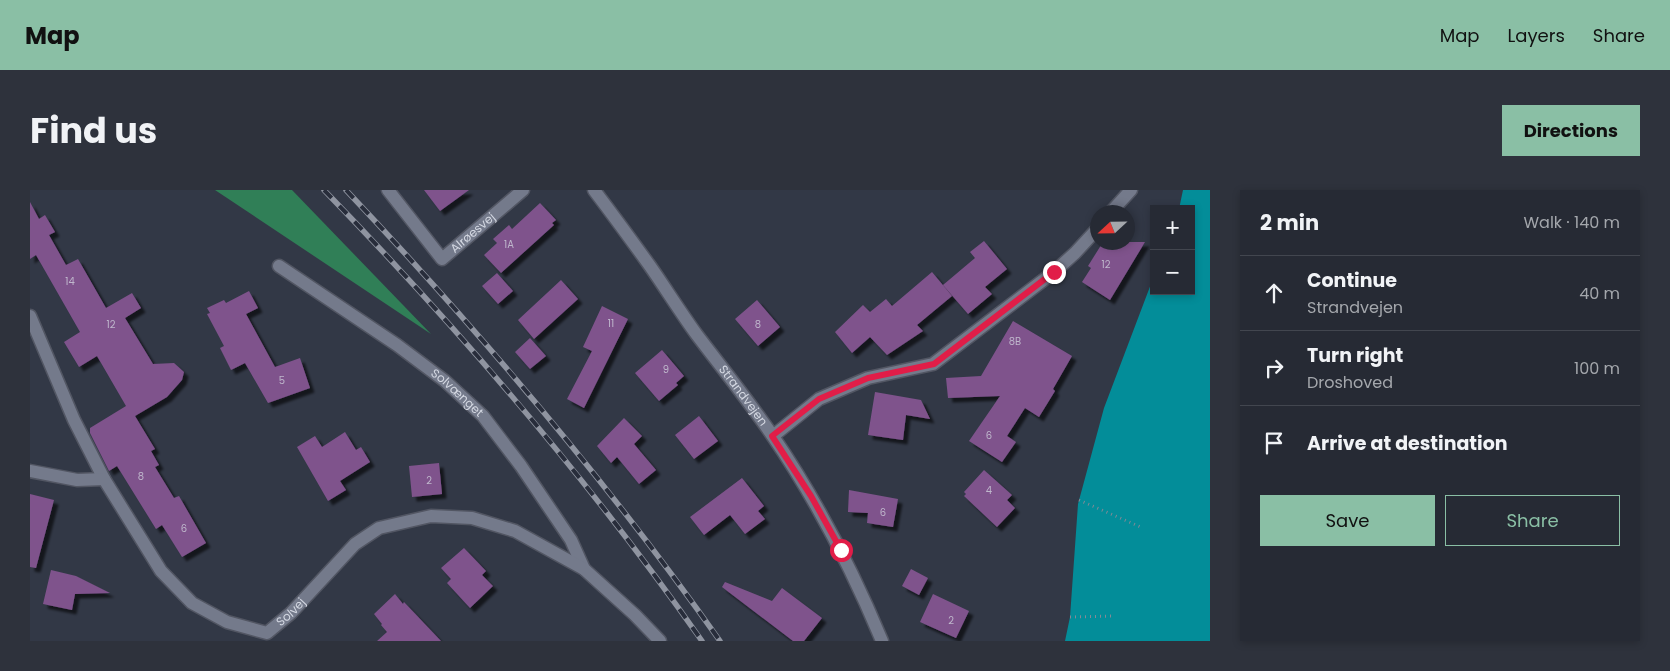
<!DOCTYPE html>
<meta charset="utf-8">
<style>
:root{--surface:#262a34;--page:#2e323c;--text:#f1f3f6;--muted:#a4a7ac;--line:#42464f;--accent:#8abfa5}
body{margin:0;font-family:Poppins,sans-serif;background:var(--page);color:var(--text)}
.controls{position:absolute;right:15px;top:15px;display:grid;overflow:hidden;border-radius:0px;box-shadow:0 2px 8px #0003}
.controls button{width:45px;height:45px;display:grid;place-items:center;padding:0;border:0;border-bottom:1px solid var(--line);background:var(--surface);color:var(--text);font:25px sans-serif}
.compass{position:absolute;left:1060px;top:15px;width:45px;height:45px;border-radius:50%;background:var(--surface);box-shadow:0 2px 8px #0003;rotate:248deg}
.stop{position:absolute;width:15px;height:15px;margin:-11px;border:4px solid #e11d48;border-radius:50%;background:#fff}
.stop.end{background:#e11d48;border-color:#fff;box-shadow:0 1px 5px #0008}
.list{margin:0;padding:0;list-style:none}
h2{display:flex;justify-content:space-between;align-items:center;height:65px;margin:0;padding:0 20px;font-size:21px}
h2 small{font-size:16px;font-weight:400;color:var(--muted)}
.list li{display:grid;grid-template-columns:32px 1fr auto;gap:15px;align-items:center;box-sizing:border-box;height:75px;padding:0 20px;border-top:1px solid var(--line)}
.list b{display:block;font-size:19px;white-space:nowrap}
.list p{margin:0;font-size:16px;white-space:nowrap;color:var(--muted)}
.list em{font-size:16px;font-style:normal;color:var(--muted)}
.actions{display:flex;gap:10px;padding:15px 20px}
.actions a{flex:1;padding:11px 0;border:1px solid var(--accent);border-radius:0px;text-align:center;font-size:18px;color:var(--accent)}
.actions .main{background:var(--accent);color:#111}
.icon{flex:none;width:28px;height:28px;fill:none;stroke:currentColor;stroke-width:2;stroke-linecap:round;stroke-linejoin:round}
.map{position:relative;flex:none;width:1180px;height:451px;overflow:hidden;border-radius:0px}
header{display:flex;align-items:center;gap:30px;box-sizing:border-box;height:70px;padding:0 25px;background:var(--accent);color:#111}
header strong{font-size:24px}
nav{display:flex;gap:28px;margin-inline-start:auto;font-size:18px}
.intro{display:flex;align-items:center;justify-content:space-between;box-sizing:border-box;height:120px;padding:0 30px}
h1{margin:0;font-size:35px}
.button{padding:12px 22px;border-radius:0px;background:var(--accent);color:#111;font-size:18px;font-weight:700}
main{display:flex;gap:30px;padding:0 30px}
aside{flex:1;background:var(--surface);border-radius:0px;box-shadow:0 2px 8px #0003}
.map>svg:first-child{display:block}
</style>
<header>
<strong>Map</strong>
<nav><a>Map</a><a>Layers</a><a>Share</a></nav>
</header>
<div class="intro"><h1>Find us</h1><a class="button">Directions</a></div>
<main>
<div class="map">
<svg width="1180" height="451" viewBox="0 0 1180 451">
<defs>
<filter id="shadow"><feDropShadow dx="4.5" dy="4.5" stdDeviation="1" flood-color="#0009"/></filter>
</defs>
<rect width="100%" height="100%" fill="#323846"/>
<path fill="#307f57" d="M 185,0 L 262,0 L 401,144 Z"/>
<path fill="#038d99" d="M 1153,0 L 1180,0 L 1180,451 L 1035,451 L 1040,427 L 1048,314 L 1074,218 L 1124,86 L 1124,101 L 1161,101 L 1161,19 L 1149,19 Z"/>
<path fill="#7f538c" filter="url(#shadow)" d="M 394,0 L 439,0 L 410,21 Z
M 0,12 L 9,29 L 15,25 L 25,42 L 19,45 L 36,75 L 48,69 L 76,118 L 102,103 L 111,118 L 95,128 L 123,174 L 144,173 L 154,182 L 152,190 L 137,207 L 105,226 L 125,259 L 121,261 L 129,275 L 125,277 L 144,308 L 149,306 L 176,353 L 152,367 L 132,335 L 126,339 L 87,276 L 79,281 L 60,243 L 60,238 L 96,216 L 67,166 L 49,177 L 34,152 L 50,142 L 6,65 L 0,69 Z
M 510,13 L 526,30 L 522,33 L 524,35 L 471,83 L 454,65 L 467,53 L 463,49 L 479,35 L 482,39 Z
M 954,51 L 977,79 L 955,97 L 962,104 L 938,124 L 913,95 L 945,68 L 940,62 Z
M 1073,52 L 1115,52 L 1080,110 L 1052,92 L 1061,78 L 1058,76 Z
M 902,82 L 922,106 L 887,135 L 893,141 L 857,165 L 840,147 L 822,163 L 805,142 L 833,115 L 840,122 L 856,109 L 862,116 Z
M 467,83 L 483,101 L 468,114 L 452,96 Z
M 531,90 L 548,109 L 504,149 L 488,130 Z
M 219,101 L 228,118 L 216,124 L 245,177 L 270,168 L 280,198 L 238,213 L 215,173 L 201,180 L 190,158 L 194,156 L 177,124 L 180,123 L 177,118 L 194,110 L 196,113 Z
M 727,110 L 750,137 L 728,156 L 705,129 Z
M 572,116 L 598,129 L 554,218 L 537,209 L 562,161 L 553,157 Z
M 983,131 L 1042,166 L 1023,199 L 1025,201 L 1009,227 L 995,218 L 977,246 L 986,252 L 972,272 L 939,251 L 970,206 L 918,208 L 916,188 L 951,186 Z
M 500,148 L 516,166 L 500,179 L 485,162 Z
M 632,160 L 654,186 L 646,193 L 648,195 L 629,211 L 605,183 Z
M 845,202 L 891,210 L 900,229 L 876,225 L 873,250 L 838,245 Z
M 669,226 L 688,251 L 664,269 L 645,245 Z
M 594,228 L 612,246 L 604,254 L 626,280 L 609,294 L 587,267 L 581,273 L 567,256 Z
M 315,242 L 326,260 L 331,257 L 340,272 L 310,291 L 316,300 L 298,311 L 267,257 L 285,246 L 292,257 Z
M 409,273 L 412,304 L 382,307 L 379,276 Z
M 954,280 L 982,305 L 977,310 L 985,318 L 967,337 L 934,306 L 936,304 L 934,302 Z
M 712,288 L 734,316 L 728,321 L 735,329 L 715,344 L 700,325 L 674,345 L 660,327 Z
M 819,300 L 868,309 L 863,337 L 837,333 L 838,323 L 818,322 Z
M 0,304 L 24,310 L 6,378 L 0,377 Z
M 434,358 L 456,381 L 452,385 L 463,396 L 440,418 L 417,393 L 421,389 L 411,378 Z
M 881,379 L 898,388 L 889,405 L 872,396 Z
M 21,380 L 46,386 L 80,403 L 45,404 L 42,420 L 13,414 Z
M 695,392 L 742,411 L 752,398 L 792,428 L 774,451 L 763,451 L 692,397 Z
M 365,404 L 373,414 L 374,412 L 411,451 L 347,451 L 357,442 L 351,435 L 352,434 L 344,424 Z
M 903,404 L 939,421 L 926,448 L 890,432 Z"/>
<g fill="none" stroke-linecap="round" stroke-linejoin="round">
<defs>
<g id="street">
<path id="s1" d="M 358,0 L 412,69 L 493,0"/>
<path d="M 1081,22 L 1101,0"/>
<path id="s2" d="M 249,76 L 367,155 L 415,191 L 453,226 L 491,276 L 541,350 L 554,379"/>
<path id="s3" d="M 0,126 L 44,230 L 74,289 L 131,381 L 162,413 L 197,432 L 237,443 L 261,423 L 325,354 L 349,338 L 401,326 L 442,328 L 485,341 L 554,379 L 605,425 L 630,451"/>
<path d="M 743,246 L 789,209 L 838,188 L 903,174 L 1024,82 L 1045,63 L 1068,38"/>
<path d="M 0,281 L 47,290 L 74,289"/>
</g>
<g id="secondary">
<path id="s4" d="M 564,0 C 583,25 602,51 620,76 C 636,99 651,123 667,145 C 692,178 718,210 742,245 C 786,309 822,379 852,451"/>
</g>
</defs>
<use href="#street" stroke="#525663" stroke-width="15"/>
<use href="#secondary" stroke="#525663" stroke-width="15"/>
<path stroke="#858a96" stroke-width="3" stroke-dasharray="1 4" stroke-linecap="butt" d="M 1049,310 L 1113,338
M 1040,427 L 1084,426"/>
<use href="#street" stroke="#747a8b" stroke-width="12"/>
<use href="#secondary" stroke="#747a8b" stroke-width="12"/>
<defs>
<path id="rail" d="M 294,0 C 431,141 559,290 672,451
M 316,0 C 450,142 577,291 690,451"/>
</defs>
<use href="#rail" stroke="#8f94a0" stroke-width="5.5"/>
<use href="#rail" stroke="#282d3b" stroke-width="4" stroke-dasharray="11" stroke-linecap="butt"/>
</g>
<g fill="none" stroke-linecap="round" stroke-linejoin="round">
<path stroke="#e11d48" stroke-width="6" d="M 811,360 L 781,306 L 742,246 L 789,209 L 838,188 L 904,174 L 1024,82"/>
</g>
<g text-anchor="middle" stroke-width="4.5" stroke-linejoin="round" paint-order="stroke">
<g font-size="10" fill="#bfb7cc">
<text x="479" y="58">1A</text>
<text x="1076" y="78">12</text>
<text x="40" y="95">14</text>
<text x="581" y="137">11</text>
<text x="81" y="138">12</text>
<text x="728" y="138">8</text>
<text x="985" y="155">8B</text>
<text x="636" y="183">9</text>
<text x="252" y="194">5</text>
<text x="959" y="249">6</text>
<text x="111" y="290">8</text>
<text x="399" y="294">2</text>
<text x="959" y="304">4</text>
<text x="853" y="326">6</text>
<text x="154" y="342">6</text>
<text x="921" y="434">2</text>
</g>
<g font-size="12" fill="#d4d8e2" stroke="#282d3b">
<text dy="4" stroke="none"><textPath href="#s1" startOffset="128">Alrøesvej</textPath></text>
<text dy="4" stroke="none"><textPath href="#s2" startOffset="219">Solvænget</textPath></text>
<text dy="4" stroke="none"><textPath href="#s4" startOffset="254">Strandvejen</textPath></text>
<text dy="4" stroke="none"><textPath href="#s3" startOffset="445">Solvej</textPath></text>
</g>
</g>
</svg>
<div class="controls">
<button>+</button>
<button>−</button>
</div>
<svg class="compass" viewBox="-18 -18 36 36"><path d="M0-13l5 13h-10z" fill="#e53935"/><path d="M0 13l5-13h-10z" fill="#a4a7ac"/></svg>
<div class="stop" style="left:811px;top:360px"></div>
<div class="stop end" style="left:1024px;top:82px"></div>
</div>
<aside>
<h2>2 min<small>Walk · 140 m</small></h2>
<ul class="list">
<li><svg class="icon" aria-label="ahead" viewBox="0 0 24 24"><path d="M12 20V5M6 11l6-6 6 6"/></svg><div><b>Continue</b><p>Strandvejen</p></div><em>40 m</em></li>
<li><svg class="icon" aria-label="right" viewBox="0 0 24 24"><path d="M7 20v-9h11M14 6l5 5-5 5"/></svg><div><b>Turn right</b><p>Droshoved</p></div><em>100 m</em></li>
<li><svg class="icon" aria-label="arrive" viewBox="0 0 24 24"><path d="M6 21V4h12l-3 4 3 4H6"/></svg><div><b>Arrive at destination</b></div></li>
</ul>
<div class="actions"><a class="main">Save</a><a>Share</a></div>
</aside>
</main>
